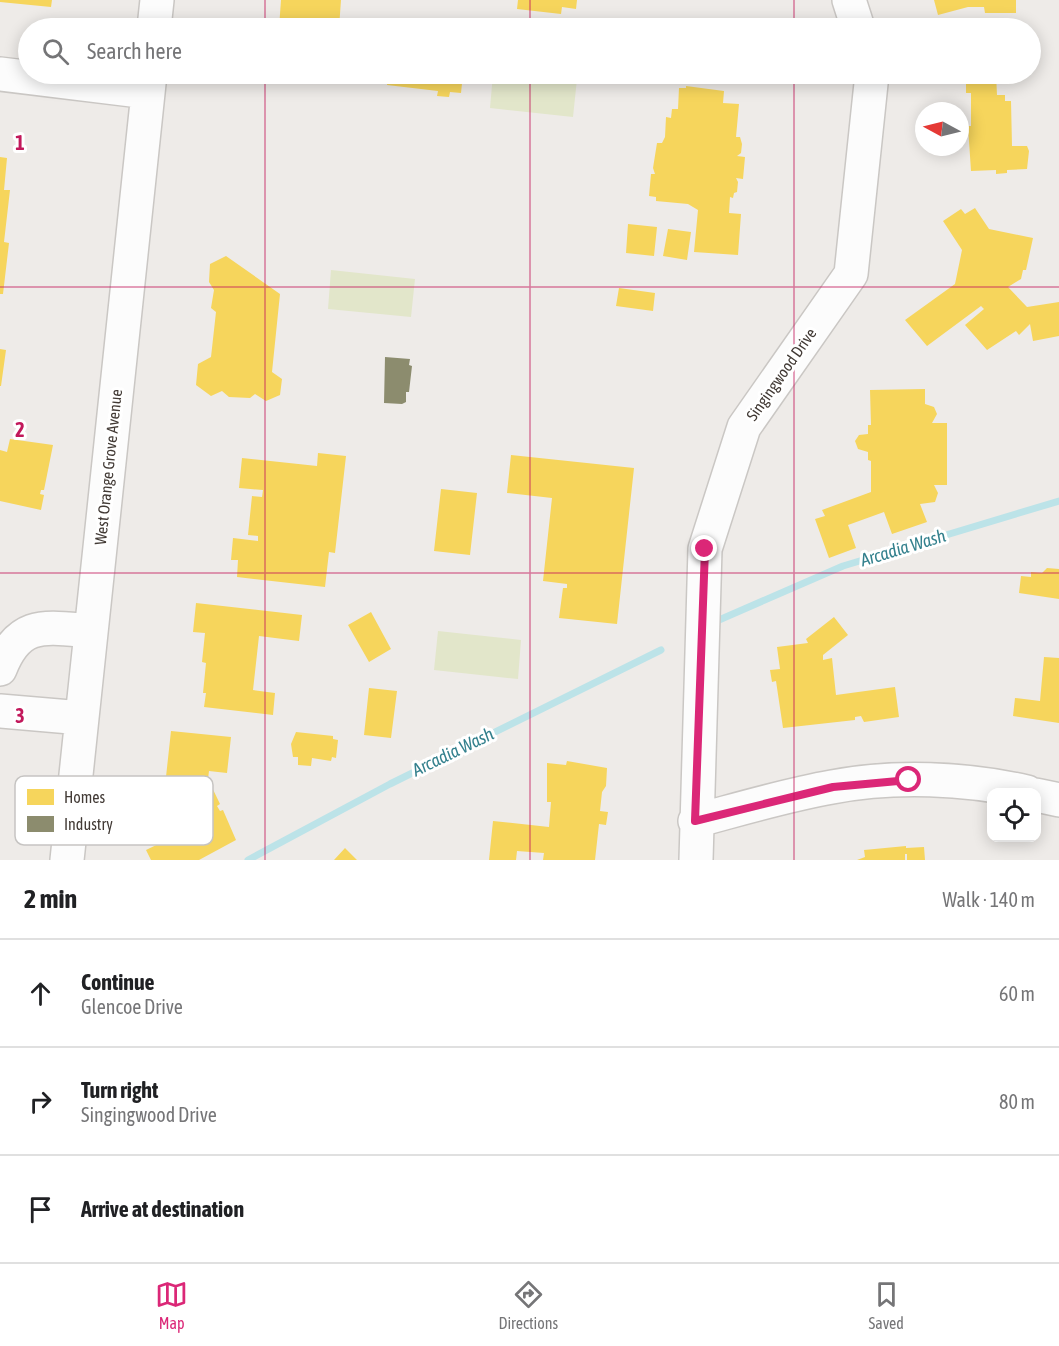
<!DOCTYPE html>
<meta charset="utf-8">
<style>
:root{--surface:#fff;--page:#f6f6f6;--text:#202124;--muted:#757577;--line:#e0e0e0;--accent:#db2777}
body{margin:0;font-family:"Asap Condensed",sans-serif;background:var(--page);color:var(--text)}
.controls{position:absolute;right:18px;bottom:18px;display:grid;overflow:hidden;border-radius:12px;box-shadow:0 3px 15px #0003}
.controls button{width:54px;height:54px;display:grid;place-items:center;padding:0;border:0;border-bottom:2px solid var(--line);background:var(--surface);color:var(--text);font:30px sans-serif}
.compass{position:absolute;left:915px;top:102px;width:54px;height:54px;border-radius:50%;background:var(--surface);box-shadow:0 3px 15px #0003;rotate:277deg}
.stop{position:absolute;width:18px;height:18px;margin:-14px;border:4px solid #db2777;border-radius:50%;background:#fff}
.stop.end{background:#db2777;border-color:#fff;box-shadow:0 2px 6px #0008}
.list{margin:0;padding:0;list-style:none}
h2{display:flex;justify-content:space-between;align-items:center;height:78px;margin:0;padding:0 24px;font-size:26px}
h2 small{font-size:20px;font-weight:400;color:var(--muted)}
.list li{display:grid;grid-template-columns:39px 1fr auto;gap:18px;align-items:center;box-sizing:border-box;height:108px;padding:0 24px;border-top:2px solid var(--line)}
.list b{display:block;font-size:22px;white-space:nowrap}
.list p{margin:0;font-size:20px;white-space:nowrap;color:var(--muted)}
.list em{font-size:20px;font-style:normal;color:var(--muted)}
.icon{flex:none;width:33px;height:33px;fill:none;stroke:currentColor;stroke-width:2;stroke-linecap:round;stroke-linejoin:round}
.map{position:relative;flex:none;width:1059px;height:860px;overflow:hidden}
.search{position:absolute;background:var(--surface);box-shadow:0 3px 15px #0003;left:18px;right:18px;top:18px;height:66px;display:flex;align-items:center;gap:15px;box-sizing:border-box;padding:0 21px;border-radius:33px;color:var(--muted);font-size:22px}
.sheet{height:402px;background:var(--surface)}
nav{display:flex;justify-content:space-around;align-items:center;box-sizing:border-box;height:84px;border-top:2px solid var(--line);background:var(--surface);font-size:16px;color:var(--muted)}
nav a{display:grid;justify-items:center;gap:3px}
nav .on{color:var(--accent)}
.map>svg:first-child{display:block}
</style>
<div class="map">
<svg width="1059" height="860" viewBox="0 0 1059 860">
<rect width="100%" height="100%" fill="#eeebe8"/>
<path fill="#e2e6ca" d="M 493,74 L 528,74 L 577,79 L 573,117 L 490,108 Z
M 331,270 L 415,279 L 411,317 L 328,309 Z
M 438,631 L 521,640 L 518,679 L 434,670 Z"/>
<path fill="#f6d55c" d="M 0,0 L 52,0 L 51,7 L 0,2 Z
M 281,0 L 341,0 L 339,28 L 279,28 Z
M 518,0 L 577,0 L 576,9 L 562,7 L 561,14 L 517,9 Z
M 934,0 L 1016,0 L 1016,13 L 985,13 L 984,7 L 968,7 L 938,15 Z
M 388,74 L 463,74 L 461,93 L 450,92 L 449,97 L 437,96 L 438,91 L 387,85 Z
M 966,74 L 996,74 L 997,95 L 1005,95 L 1005,101 L 1011,101 L 1012,146 L 1027,146 L 1029,151 L 1027,169 L 1007,170 L 1007,173 L 996,174 L 996,170 L 971,171 L 968,126 L 971,126 L 971,93 L 966,93 Z
M 686,86 L 724,91 L 723,103 L 739,104 L 736,137 L 740,137 L 742,144 L 741,153 L 737,156 L 745,157 L 743,179 L 736,178 L 738,182 L 737,192 L 734,193 L 733,198 L 730,197 L 729,213 L 741,214 L 738,255 L 694,252 L 698,210 L 688,204 L 656,201 L 656,197 L 649,196 L 651,174 L 655,174 L 653,168 L 657,143 L 662,143 L 665,137 L 666,117 L 671,118 L 672,109 L 678,109 L 679,88 L 686,88 Z
M 0,157 L 7,158 L 4,190 L 10,190 L 4,242 L 9,243 L 3,294 L 0,294 Z
M 975,208 L 989,229 L 1033,238 L 1026,270 L 1023,270 L 1021,279 L 1008,287 L 1027,307 L 1059,302 L 1059,336 L 1033,341 L 1030,324 L 1019,335 L 1016,331 L 987,350 L 965,325 L 984,309 L 981,306 L 927,346 L 905,320 L 955,284 L 962,250 L 943,221 L 961,209 L 965,214 Z
M 628,224 L 657,227 L 654,256 L 626,253 Z
M 668,229 L 691,232 L 687,260 L 663,256 Z
M 226,256 L 280,294 L 272,372 L 282,379 L 280,395 L 266,401 L 255,394 L 250,398 L 229,397 L 222,391 L 211,396 L 196,385 L 198,364 L 211,357 L 216,312 L 211,308 L 214,290 L 209,282 L 210,264 Z
M 619,288 L 655,293 L 653,311 L 616,306 Z
M 0,349 L 6,350 L 1,386 L 0,386 Z
M 925,389 L 925,404 L 934,407 L 937,414 L 932,423 L 947,423 L 947,485 L 934,485 L 938,493 L 935,502 L 920,504 L 927,522 L 892,534 L 884,512 L 848,525 L 856,548 L 829,558 L 815,519 L 825,516 L 822,510 L 871,492 L 871,461 L 868,460 L 868,452 L 858,449 L 855,441 L 859,435 L 868,434 L 868,425 L 871,425 L 870,390 Z
M 10,439 L 53,445 L 44,490 L 41,490 L 40,494 L 44,495 L 41,510 L 0,501 L 0,450 L 7,452 Z
M 318,453 L 346,456 L 335,553 L 329,552 L 325,587 L 237,577 L 238,560 L 231,560 L 233,538 L 258,541 L 258,536 L 248,535 L 252,496 L 262,497 L 263,490 L 239,488 L 242,458 L 317,466 Z
M 511,455 L 634,468 L 617,624 L 559,618 L 563,588 L 567,588 L 567,584 L 543,581 L 552,498 L 507,493 Z
M 441,489 L 477,493 L 470,555 L 434,551 Z
M 1047,568 L 1059,569 L 1059,599 L 1019,593 L 1021,576 L 1031,577 L 1031,572 L 1042,573 Z
M 196,603 L 302,615 L 299,641 L 259,636 L 253,690 L 275,693 L 273,715 L 204,707 L 206,693 L 203,693 L 206,663 L 202,662 L 205,633 L 193,632 Z
M 371,612 L 391,649 L 369,662 L 348,625 Z
M 834,617 L 848,635 L 823,655 L 823,660 L 832,658 L 836,695 L 895,687 L 899,717 L 864,722 L 861,716 L 855,717 L 855,720 L 783,728 L 776,681 L 772,682 L 770,670 L 780,669 L 777,647 L 808,643 L 806,639 Z
M 1044,657 L 1059,658 L 1059,723 L 1013,716 L 1015,698 L 1040,701 Z
M 369,688 L 397,691 L 391,738 L 364,735 Z
M 171,731 L 231,737 L 227,773 L 209,771 L 208,779 L 220,804 L 217,806 L 220,811 L 223,810 L 236,840 L 199,860 L 151,860 L 146,850 L 181,833 L 168,804 L 172,802 L 165,786 Z
M 296,732 L 333,736 L 333,739 L 338,740 L 336,758 L 332,757 L 331,761 L 312,758 L 311,766 L 298,765 L 298,757 L 293,757 L 291,744 Z
M 567,761 L 607,768 L 606,786 L 602,792 L 600,811 L 608,812 L 606,825 L 599,824 L 595,860 L 543,860 L 544,853 L 517,851 L 516,860 L 489,860 L 493,821 L 549,827 L 551,802 L 547,802 L 547,763 L 566,765 Z
M 906,846 L 906,848 L 924,847 L 925,860 L 907,860 L 907,854 L 905,854 L 905,860 L 857,860 L 865,857 L 864,850 Z
M 345,848 L 357,860 L 334,860 Z"/>
<path fill="#8c8c6e" d="M 385,357 L 410,359 L 409,365 L 412,366 L 409,392 L 406,392 L 406,402 L 402,404 L 384,403 Z"/>
<g fill="none" stroke-linecap="round" stroke-linejoin="round">
<path stroke="#bce3e8" stroke-width="7" d="M 719,620 L 843,566 L 1059,501
M 248,860 L 390,784 L 661,650"/>
<defs>
<path id="minor" d="M 849,0 L 858,28
M 154,28 L 157,0
M 0,74 L 148,92
M 0,669 C 19,620 45,627 91,631
M 0,711 L 82,718
M 1036,795 L 1059,800
M 695,821 C 740,809 786,795 832,787 C 894,775 966,778 1027,792
M 67,860 L 150,74
M 696,860 L 705,549 L 744,427 L 851,274 L 872,74"/>
</defs>
<use href="#minor" stroke="#cac7c4" stroke-width="36"/>
<use href="#minor" stroke="#fcfcfc" stroke-width="33"/>
</g>
<g fill="none" stroke-linecap="round" stroke-linejoin="round">
<path stroke="#db2777" stroke-width="8" d="M 705,549 L 695,821 L 833,787 L 909,780"/>
</g>
<path fill="none" stroke="#c2185b" stroke-width="1.5" stroke-opacity="0.55" d="M 265,0 L 265,28M 530,0 L 530,28M 794,0 L 794,28M 265,74 L 265,860M 530,74 L 530,860M 794,74 L 794,860M 0,287 L 1059,287M 0,573 L 1059,573"/>
<g text-anchor="middle" stroke-width="6" stroke-linejoin="round" paint-order="stroke">
<g font-size="16" fill="#423a35" stroke="#fff">
<text transform="translate(781 374) rotate(-55)" y="6">Singingwood Drive</text>
<text transform="translate(108 467) rotate(-84)" y="6">West Orange Grove Avenue</text>
</g>
<g font-size="18" font-style="italic" fill="#33808d" stroke="#fff">
<text transform="translate(903 548) rotate(-17)" y="6">Arcadia Wash</text>
<text transform="translate(453 752) rotate(-26)" y="6">Arcadia Wash</text>
</g>
</g>
<rect x="15" y="776" width="198" height="69" rx="9" fill="#fff" stroke="#c6c4c2" stroke-width="1.5"/>
<rect x="27" y="789" width="27" height="16" fill="#f6d55c"/>
<rect x="27" y="816" width="27" height="16" fill="#8c8c6e"/>
<g font-size="16" fill="#423a35">
<text x="64" y="803">Homes</text>
<text x="64" y="830">Industry</text>
</g>
<g font-size="20" text-anchor="middle" font-weight="bold" fill="#c2185b" stroke="#fff" stroke-width="6" stroke-linejoin="round" paint-order="stroke">
<text x="20" y="150">1</text>
<text x="20" y="437">2</text>
<text x="20" y="723">3</text>
</g>
</svg>
<div class="controls">
<button><svg class="icon" aria-label="locate" viewBox="0 0 24 24"><circle cx="12" cy="12" r="6"/><path d="M12 2v4M12 18v4M2 12h4M18 12h4"/></svg></button>
</div>
<svg class="compass" viewBox="-18 -18 36 36"><path d="M0-13l5 13h-10z" fill="#e53935"/><path d="M0 13l5-13h-10z" fill="#757577"/></svg>
<div class="stop" style="left:909px;top:780px"></div>
<div class="stop end" style="left:705px;top:549px"></div>
<div class="search"><svg class="icon" aria-label="search" viewBox="0 0 24 24"><circle cx="10" cy="10" r="6"/><path d="M15 15l6 6"/></svg>Search here</div>
</div>
<section class="sheet">
<h2>2 min<small>Walk · 140 m</small></h2>
<ul class="list">
<li><svg class="icon" aria-label="ahead" viewBox="0 0 24 24"><path d="M12 20V5M6 11l6-6 6 6"/></svg><div><b>Continue</b><p>Glencoe Drive</p></div><em>60 m</em></li>
<li><svg class="icon" aria-label="right" viewBox="0 0 24 24"><path d="M7 20v-9h11M14 6l5 5-5 5"/></svg><div><b>Turn right</b><p>Singingwood Drive</p></div><em>80 m</em></li>
<li><svg class="icon" aria-label="arrive" viewBox="0 0 24 24"><path d="M6 21V4h12l-3 4 3 4H6"/></svg><div><b>Arrive at destination</b></div></li>
</ul>
</section>
<nav>
<a class="on"><svg class="icon" aria-label="map" viewBox="0 0 24 24"><path d="M3 6l6-2 6 2 6-2v14l-6 2-6-2-6 2zM9 4v14M15 6v14"/></svg>Map</a>
<a><svg class="icon" aria-label="directions" viewBox="0 0 24 24"><path d="M12 3l9 9-9 9-9-9zM9 14v-3h6M13 9l2 2-2 2"/></svg>Directions</a>
<a><svg class="icon" aria-label="saved" viewBox="0 0 24 24"><path d="M7 4h10v16l-5-4-5 4z"/></svg>Saved</a>
</nav>
